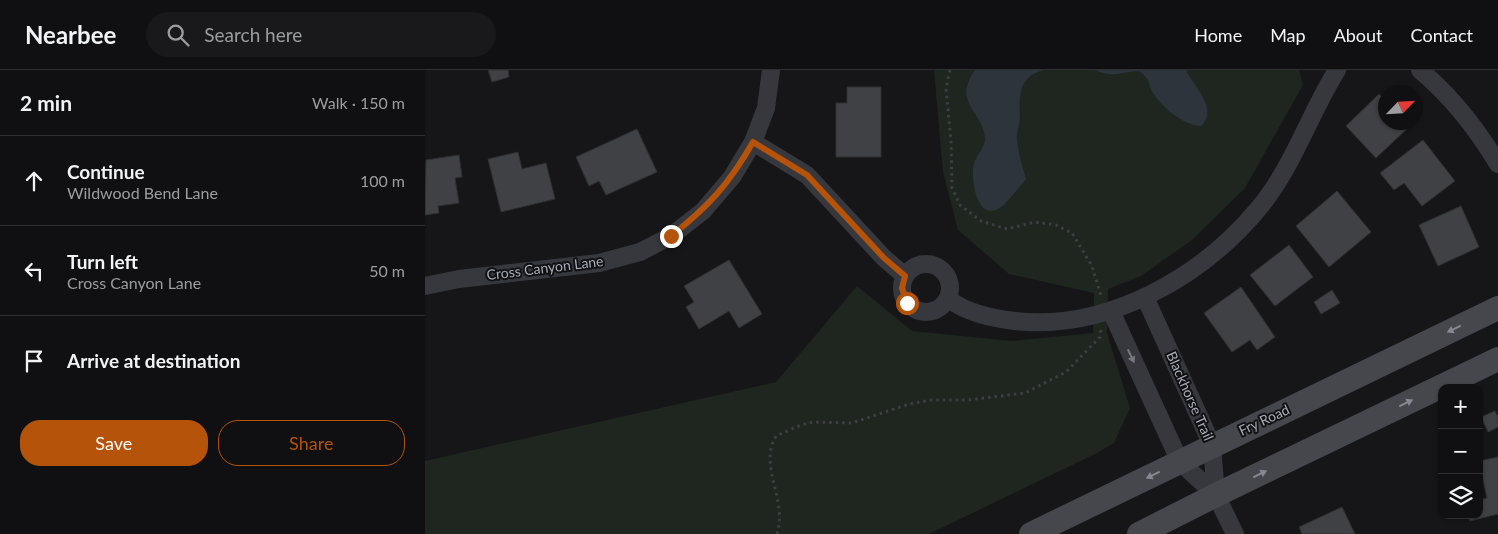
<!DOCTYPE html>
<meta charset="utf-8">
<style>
:root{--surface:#101012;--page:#19191b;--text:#f1f3f6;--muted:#9c9d9f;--line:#303032;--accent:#b45309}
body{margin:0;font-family:Lato,sans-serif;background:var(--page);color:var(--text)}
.controls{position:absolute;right:15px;bottom:15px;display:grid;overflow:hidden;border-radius:10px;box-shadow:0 1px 4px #0004}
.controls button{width:45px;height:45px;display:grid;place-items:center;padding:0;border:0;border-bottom:1px solid var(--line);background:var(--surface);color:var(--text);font:25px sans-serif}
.compass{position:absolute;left:953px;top:15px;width:45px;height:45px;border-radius:50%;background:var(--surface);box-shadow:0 1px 4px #0004;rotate:65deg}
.stop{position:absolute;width:15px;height:15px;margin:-11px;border:4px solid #b45309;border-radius:50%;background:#fff}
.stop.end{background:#b45309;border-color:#fff;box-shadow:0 1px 5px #0008}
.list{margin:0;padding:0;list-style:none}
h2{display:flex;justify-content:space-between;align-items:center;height:65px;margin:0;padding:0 20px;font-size:21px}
h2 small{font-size:16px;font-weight:400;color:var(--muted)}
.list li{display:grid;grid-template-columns:32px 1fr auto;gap:15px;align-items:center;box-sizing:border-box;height:90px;padding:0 20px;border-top:1px solid var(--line)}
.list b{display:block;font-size:19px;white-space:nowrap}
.list p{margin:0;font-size:16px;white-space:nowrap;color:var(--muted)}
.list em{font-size:16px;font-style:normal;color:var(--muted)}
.actions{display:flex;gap:10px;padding:15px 20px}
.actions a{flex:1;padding:11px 0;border:1px solid var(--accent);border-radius:20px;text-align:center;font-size:18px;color:var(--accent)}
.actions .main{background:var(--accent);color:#fff}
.icon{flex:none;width:28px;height:28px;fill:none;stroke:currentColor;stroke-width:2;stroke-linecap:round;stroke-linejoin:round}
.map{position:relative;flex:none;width:1073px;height:464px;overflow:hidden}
header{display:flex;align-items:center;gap:30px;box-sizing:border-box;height:70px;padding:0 25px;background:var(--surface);border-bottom:1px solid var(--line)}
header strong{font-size:24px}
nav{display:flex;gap:28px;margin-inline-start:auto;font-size:18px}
.search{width:350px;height:45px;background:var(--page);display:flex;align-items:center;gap:12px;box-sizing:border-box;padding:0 18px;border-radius:28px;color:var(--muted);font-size:19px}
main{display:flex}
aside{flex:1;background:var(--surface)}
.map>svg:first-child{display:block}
</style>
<header>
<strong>Nearbee</strong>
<div class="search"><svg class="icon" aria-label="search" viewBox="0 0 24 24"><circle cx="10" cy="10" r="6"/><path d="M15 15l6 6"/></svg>Search here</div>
<nav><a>Home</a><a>Map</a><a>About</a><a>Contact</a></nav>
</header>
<main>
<aside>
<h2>2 min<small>Walk · 150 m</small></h2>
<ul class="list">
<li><svg class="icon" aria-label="ahead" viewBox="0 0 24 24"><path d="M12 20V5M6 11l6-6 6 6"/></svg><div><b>Continue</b><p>Wildwood Bend Lane</p></div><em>100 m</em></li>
<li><svg class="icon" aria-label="left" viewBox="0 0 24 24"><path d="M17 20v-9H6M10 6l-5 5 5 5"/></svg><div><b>Turn left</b><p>Cross Canyon Lane</p></div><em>50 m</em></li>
<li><svg class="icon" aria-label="arrive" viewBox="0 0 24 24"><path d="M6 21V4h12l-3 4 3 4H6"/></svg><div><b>Arrive at destination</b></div></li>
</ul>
<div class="actions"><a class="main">Save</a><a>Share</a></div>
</aside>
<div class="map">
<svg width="1073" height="464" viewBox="0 0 1073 464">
<rect width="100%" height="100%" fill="#161618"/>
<path fill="#1e261f" d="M 509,0 L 874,0 L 878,15 L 820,118 L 767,170 L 716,206 L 683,219 L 682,263 L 705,338 L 689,373 L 670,384 L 504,464 L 0,464 L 0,391 L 351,312 L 432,216 L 487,261 L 587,271 L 668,263 L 669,223 L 584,204 L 533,160 L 518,102 Z"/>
<path fill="#2c353c" d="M 550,0 L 620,0 C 593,5 594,27 595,49 C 595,55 591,61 592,68 C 593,83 597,95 601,109 C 596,115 581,134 576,137 C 552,154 545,109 549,94 C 551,85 559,79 560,70 C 560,42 526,34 550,0 Z
M 670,0 L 761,0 C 769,17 794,39 776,56 C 758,55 738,38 728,23 C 722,13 726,9 714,1 C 697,1 689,9 670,0 Z"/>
<path fill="#404145" stroke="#303034" d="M 63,0 L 83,0 L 84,7 L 67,12 Z
M 422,17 L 456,17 L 456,87 L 411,87 L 411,33 L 422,33 Z
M 954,24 L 961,30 L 961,52 L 982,52 L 985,56 L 951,88 L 921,56 Z
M 212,59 L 232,102 L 181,125 L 174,111 L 164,116 L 151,87 Z
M 998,70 L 1030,111 L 997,136 L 979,113 L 969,120 L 955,103 Z
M 93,82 L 97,99 L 121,93 L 130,129 L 76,142 L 63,89 Z
M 34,85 L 37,107 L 30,108 L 34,133 L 13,136 L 14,143 L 0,145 L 1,90 Z
M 912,121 L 946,162 L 904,197 L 871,156 Z
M 1036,136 L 1054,177 L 1013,196 L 994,155 Z
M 864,175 L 888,207 L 850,236 L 825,205 Z
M 304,190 L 337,244 L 314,258 L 304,241 L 274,259 L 261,237 L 269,232 L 259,216 Z
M 816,217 L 850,267 L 832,280 L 825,270 L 807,282 L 779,243 Z
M 907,220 L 915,233 L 896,244 L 889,232 Z
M 1070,341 L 1073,347 L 1073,357 L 1063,362 L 1056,347 Z
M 1073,387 L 1073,444 L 1045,451 L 1043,445 L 1054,445 L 1054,430 L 1062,428 L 1054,391 Z
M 917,437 L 930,464 L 877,464 L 874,457 Z"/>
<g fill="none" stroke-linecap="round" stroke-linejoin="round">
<path stroke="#3d3f44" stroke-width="3" stroke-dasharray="2.5 4" stroke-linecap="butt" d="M 525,0 L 521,19 L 526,71 L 527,118 L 535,135 L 556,151 L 582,159 L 610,152 L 631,155 L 647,163 L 667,196 L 676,226
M 352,464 C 363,430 333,396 351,366 L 376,355 L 388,352 L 427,353 L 484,334 L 506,330 L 543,330 L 600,323 L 641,302 L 675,267 L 676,259"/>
<path stroke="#37383d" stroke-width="18" d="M 995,0 C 1026,26 1052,59 1073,94
M 328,72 L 382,105 L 459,188 L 480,206
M477 218a24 24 0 1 1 48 0a24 24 0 1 1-48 0Z
M 0,216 L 34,209 L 174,193 L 215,182 L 246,166 L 278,141 L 307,107 L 328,72 L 341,38 L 346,0
M 720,227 L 787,375 L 791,425 L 810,464
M 523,229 C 543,243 565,248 590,251 C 682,261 776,208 834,138 C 868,97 884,45 912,0
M 686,241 L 755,392 L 791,425"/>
<path stroke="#45474d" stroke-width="24" d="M 606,464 L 1073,238
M 714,464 L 791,425 L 1073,289"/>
</g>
<defs><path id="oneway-solid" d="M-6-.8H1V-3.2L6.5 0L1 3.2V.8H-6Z" transform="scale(1.25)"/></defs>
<g fill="#858993">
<use href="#oneway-solid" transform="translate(1029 259) rotate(154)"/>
<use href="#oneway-solid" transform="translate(981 333) rotate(-26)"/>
<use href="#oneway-solid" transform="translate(835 404) rotate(-26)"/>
<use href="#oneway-solid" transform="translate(728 405) rotate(154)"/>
</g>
<use fill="#757881" href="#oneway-solid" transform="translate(706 286) rotate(65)"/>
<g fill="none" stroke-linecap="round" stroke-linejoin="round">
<path stroke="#b45309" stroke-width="6" d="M 246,166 C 284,136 304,114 328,72 L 382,105 L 459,188 L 480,206 L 477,218 L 482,233"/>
</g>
<g text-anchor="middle" stroke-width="4" stroke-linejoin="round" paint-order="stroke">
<g font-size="14" fill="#a8adb8" stroke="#111113">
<text transform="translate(120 198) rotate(-7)" y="5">Cross Canyon Lane</text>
<text transform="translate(765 326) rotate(66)" y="5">Blackhorse Trail</text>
<text transform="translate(839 350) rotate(-25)" y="5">Fry Road</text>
</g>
</g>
</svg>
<div class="controls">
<button>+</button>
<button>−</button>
<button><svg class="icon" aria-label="layers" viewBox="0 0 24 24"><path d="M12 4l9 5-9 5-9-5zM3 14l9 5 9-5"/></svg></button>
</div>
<svg class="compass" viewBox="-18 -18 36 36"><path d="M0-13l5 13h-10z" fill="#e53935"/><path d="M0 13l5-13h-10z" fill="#9c9d9f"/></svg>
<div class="stop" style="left:482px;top:233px"></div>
<div class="stop end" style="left:246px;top:166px"></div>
</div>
</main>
